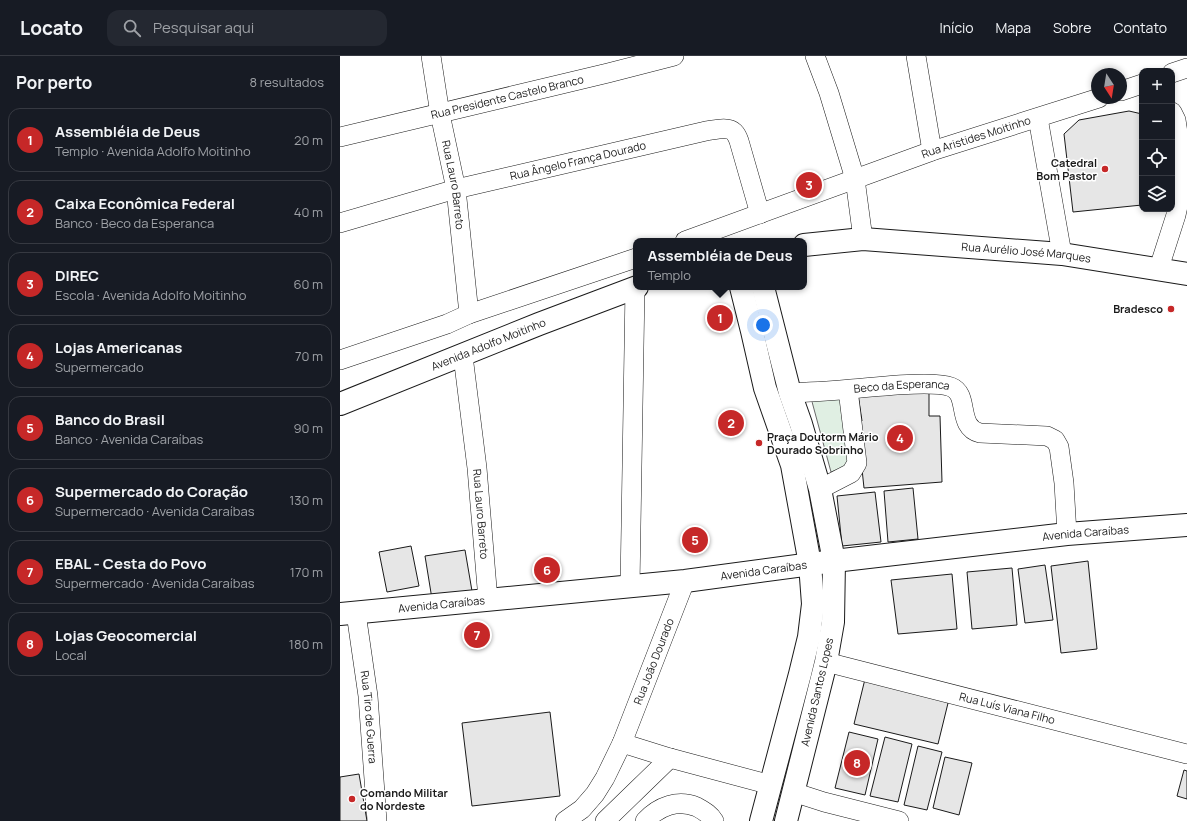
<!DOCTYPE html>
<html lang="pt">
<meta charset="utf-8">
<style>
:root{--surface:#171b24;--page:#242831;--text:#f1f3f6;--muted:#9ea1a6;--line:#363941;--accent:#c62828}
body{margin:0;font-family:Manrope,sans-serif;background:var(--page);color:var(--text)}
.controls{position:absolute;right:12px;top:12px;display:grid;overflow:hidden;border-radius:8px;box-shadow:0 2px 6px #0003}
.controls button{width:36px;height:36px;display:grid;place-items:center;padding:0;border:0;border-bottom:1px solid var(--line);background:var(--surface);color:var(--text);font:20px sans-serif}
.compass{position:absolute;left:751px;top:12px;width:36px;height:36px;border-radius:50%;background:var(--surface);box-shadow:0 2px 6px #0003;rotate:168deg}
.you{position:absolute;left:423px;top:269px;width:14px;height:14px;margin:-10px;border:3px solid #fff;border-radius:50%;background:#1a73e8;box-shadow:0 0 0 6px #1a73e833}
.badge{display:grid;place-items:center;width:26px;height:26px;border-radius:50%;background:var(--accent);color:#fff;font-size:13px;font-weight:700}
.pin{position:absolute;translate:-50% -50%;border:2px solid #fff;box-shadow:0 1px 4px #0006}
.popup{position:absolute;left:293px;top:182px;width:174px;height:52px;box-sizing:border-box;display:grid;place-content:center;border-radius:8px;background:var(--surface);filter:drop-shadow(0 1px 3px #0005);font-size:13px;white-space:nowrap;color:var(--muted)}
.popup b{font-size:15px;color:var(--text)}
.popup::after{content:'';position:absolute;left:50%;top:100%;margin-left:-8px;border:8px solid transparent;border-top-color:var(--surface)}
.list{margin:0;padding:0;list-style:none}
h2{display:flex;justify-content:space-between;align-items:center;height:52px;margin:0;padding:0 16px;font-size:17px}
h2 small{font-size:13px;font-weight:400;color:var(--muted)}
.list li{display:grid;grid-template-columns:26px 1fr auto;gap:12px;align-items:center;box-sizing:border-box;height:64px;margin:0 8px 8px;padding:0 8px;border:1px solid var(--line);border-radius:12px}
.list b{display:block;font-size:15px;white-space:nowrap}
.list p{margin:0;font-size:13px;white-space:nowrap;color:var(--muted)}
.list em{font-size:13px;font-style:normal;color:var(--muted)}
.icon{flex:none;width:22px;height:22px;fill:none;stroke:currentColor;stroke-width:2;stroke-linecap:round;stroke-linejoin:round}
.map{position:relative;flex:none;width:847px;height:765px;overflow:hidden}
header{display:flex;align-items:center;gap:24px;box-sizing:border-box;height:56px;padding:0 20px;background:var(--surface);border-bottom:1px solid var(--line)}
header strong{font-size:19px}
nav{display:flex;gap:22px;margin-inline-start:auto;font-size:14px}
.search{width:280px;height:36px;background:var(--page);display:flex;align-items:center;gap:10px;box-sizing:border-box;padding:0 14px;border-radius:12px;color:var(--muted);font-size:15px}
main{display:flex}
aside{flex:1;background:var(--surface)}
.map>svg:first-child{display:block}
</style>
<header>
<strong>Locato</strong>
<div class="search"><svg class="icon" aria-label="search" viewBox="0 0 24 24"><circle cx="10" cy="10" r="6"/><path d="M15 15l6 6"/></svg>Pesquisar aqui</div>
<nav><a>Início</a><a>Mapa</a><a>Sobre</a><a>Contato</a></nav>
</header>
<main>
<aside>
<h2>Por perto<small>8 resultados</small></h2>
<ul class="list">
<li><span class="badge">1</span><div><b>Assembléia de Deus</b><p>Templo · Avenida Adolfo Moitinho</p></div><em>20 m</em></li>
<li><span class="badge">2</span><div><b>Caixa Econômica Federal</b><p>Banco · Beco da Esperanca</p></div><em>40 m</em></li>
<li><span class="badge">3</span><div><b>DIREC</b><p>Escola · Avenida Adolfo Moitinho</p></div><em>60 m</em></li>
<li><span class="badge">4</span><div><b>Lojas Americanas</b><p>Supermercado</p></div><em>70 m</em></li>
<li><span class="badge">5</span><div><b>Banco do Brasil</b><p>Banco · Avenida Caraíbas</p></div><em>90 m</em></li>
<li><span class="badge">6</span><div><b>Supermercado do Coração</b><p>Supermercado · Avenida Caraíbas</p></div><em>130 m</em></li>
<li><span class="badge">7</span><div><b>EBAL - Cesta do Povo</b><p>Supermercado · Avenida Caraíbas</p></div><em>170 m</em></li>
<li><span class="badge">8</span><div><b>Lojas Geocomercial</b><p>Local</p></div><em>180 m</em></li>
</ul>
</aside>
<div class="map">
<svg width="847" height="765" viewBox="0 0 847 765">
<rect width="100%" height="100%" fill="#fff"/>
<path fill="#e0efe3" stroke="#6a6a6a" d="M 504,340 L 513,408 L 491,416 L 471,342 Z"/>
<path fill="#e6e6e6" stroke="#1a1a1a" d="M 789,55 L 802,58 L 802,149 L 733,156 L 724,78 L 739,64 Z
M 589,334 L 589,360 L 600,360 L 602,426 L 524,432 L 517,366 L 522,365 L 518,338 Z
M 573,432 L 578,483 L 548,486 L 544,435 Z
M 535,436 L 541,486 L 502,490 L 497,440 Z
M 71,490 L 79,530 L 47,536 L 39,496 Z
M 125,494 L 132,535 L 92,543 L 85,500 Z
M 748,505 L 757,593 L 721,597 L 711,510 Z
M 705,509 L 713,564 L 685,567 L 678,513 Z
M 672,512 L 677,569 L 632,573 L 627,516 Z
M 612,518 L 617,573 L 558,578 L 551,524 Z
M 525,623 L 609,643 L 598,688 L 514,668 Z
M 210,656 L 220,740 L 132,750 L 122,667 Z
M 509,676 L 538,683 L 525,739 L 495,732 Z
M 545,681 L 572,688 L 558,746 L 530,740 Z
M 578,690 L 602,696 L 587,754 L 564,749 Z
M 605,701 L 632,707 L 619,759 L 593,752 Z
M 844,714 L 847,715 L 847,743 L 837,740 Z
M 19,718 L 27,765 L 0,765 L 0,721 Z"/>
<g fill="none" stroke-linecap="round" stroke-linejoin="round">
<defs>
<g id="minor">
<path id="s1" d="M 91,0 L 100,58 L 116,133 L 129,258"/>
<path d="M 475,0 L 489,37 L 515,123 L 523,183"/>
<path d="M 576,0 L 592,95"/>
<path d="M 832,17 L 847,12"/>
<path d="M 781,35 L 802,28"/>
<path d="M 832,56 L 836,64 L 840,90 L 839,110 L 844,123"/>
<path d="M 698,62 L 722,198"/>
<path id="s2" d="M 0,81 L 268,17 L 334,0"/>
<path id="s3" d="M 0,167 L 116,133 L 366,75 C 374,74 388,70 394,76 C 396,78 398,82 399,85 L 420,158"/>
<path id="s4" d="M 345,185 L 592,95 L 759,42"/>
<path d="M 819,212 L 836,159 L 844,123 L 847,120"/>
<path id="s5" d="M 123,300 L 137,412 L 148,544"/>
<path d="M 0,304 L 107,268 L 129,258 L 296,202"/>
<path id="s6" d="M 450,337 C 470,336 491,335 511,333 C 535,331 559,328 584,328 C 593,328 603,328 611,331 C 630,338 616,371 640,377 L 707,380 L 715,384 L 719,391 L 724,427 L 727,478"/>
<path d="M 480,433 L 511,417 L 517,407 L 508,334"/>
<path d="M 290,530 L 295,232"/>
<path id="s7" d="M 16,557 L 28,640 L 37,765"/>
<path id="s8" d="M 486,606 L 847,698"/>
<path d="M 282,687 L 330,702 L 431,729"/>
<path d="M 453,736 L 484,746 L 559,765"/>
<path id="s9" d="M 225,765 L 242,753 L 255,738 L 265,722 L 282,687 L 345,525"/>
<path d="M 265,765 L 330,702"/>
<path d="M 305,765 C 319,750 338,743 357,751 C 364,755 370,758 374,765"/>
</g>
<g id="major">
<path id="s10" d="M 464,189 L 523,183 L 722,198 L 847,218"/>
<path d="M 401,231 L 412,275 L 425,332 L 452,409 L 470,508 L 473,548 L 469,581 L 460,618 L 421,765"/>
<path d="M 423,231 L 450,337 L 461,368 L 480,433 L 494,505 L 493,566 L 486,606 L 446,765"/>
<path id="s11" d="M 0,348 L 199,268 L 297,231"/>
<path id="s12" d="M 0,558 L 345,525 L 494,505 L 727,478 L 847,469"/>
</g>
</defs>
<use href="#minor" stroke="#1a1a1a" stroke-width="20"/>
<use href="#major" stroke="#1a1a1a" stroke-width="24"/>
<use href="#minor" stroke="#fff" stroke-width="19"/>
<use href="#major" stroke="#fff" stroke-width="22"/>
</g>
<g fill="#c62828" stroke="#fff" stroke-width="1.5">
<circle cx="765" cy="113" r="4"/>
<circle cx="831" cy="253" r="4"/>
<circle cx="419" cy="387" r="4"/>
<circle cx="12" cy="743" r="4"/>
</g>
<g text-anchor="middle" stroke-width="3" stroke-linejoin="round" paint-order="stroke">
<g font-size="11" fill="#1a1a1a" stroke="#fff">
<text dy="4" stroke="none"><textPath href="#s2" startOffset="172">Rua Presidente Castelo Branco</textPath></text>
<text dy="4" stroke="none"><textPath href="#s4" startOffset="309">Rua Aristides Moitinho</textPath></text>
<text dy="4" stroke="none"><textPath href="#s3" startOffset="246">Rua Ângelo França Dourado</textPath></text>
<text dy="4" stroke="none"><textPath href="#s1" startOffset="131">Rua Lauro Barreto</textPath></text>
<text dy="4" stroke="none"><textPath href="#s10" startOffset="223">Rua Aurélio José Marques</textPath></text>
<text dy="4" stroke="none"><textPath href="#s11" startOffset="160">Avenida Adolfo Moitinho</textPath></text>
<text dy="4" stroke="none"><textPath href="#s6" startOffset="112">Beco da Esperanca</textPath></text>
<text dy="4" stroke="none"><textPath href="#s5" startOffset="159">Rua Lauro Barreto</textPath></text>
<text dy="4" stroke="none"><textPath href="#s12" startOffset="750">Avenida Caraíbas</textPath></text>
<text dy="4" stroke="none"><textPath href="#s12" startOffset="426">Avenida Caraíbas</textPath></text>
<text dy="4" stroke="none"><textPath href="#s12" startOffset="102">Avenida Caraíbas</textPath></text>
<text dy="4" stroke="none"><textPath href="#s9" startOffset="186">Rua João Dourado</textPath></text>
<text transform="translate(477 636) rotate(-77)" y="4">Avenida Santos Lopes</text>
<text dy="4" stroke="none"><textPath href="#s8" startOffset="187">Rua Luís Viana Filho</textPath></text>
<text dy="4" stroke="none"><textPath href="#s7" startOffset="105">Rua Tiro de Guerra</textPath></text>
</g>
<g font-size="11" font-weight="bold" fill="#1a1a1a" stroke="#fff" text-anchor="end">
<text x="757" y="111">Catedral<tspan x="757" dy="13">Bom Pastor</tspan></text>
<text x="823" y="257">Bradesco</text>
<text x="427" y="385" text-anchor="start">Praça Doutorm Mário<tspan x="427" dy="13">Dourado Sobrinho</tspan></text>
<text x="20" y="741" text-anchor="start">Comando Militar<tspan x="20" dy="13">do Nordeste</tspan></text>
</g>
</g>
</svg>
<div class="controls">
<button>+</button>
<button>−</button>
<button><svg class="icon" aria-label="locate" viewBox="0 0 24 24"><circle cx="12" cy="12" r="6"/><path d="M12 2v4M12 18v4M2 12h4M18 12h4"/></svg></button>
<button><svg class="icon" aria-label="layers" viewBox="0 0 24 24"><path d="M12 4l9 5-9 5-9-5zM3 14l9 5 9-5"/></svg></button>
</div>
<svg class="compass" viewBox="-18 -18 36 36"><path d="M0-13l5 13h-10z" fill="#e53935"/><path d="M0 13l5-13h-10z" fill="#9ea1a6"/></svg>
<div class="you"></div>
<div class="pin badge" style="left:380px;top:262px">1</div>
<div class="popup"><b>Assembléia de Deus</b>Templo</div>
<div class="pin badge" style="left:391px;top:367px">2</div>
<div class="pin badge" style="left:469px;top:129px">3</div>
<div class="pin badge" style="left:560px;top:382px">4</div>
<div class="pin badge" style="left:355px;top:484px">5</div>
<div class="pin badge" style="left:207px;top:514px">6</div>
<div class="pin badge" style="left:137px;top:579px">7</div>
<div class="pin badge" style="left:517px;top:707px">8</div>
</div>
</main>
